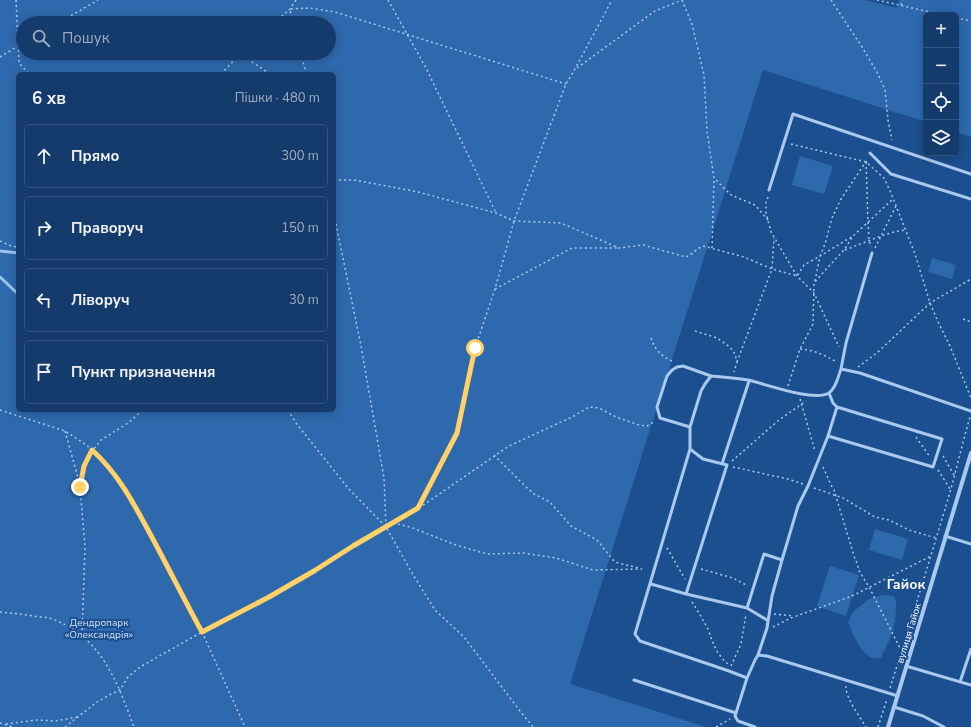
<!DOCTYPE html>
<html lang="uk">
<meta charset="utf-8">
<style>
:root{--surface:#143b6b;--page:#1d4271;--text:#f1f3f6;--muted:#9dadc1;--line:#33557e}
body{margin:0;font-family:"Nunito Sans",sans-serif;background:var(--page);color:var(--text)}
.controls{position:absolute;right:12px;top:12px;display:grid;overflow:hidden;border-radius:6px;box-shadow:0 2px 10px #0003}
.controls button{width:36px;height:36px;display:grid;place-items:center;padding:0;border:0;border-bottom:1px solid var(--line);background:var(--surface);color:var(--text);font:20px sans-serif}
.stop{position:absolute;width:12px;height:12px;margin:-9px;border:3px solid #ffd166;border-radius:50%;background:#fff}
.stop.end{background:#ffd166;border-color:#fff;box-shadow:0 1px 4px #0008}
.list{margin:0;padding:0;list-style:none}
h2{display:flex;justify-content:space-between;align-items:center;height:52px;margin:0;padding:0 16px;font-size:17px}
h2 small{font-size:13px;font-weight:400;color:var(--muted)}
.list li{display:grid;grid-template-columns:26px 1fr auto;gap:12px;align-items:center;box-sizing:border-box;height:64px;margin:0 8px 8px;padding:0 8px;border:1px solid var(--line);border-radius:6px}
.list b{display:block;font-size:15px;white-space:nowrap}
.list em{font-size:13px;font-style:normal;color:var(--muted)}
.icon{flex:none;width:22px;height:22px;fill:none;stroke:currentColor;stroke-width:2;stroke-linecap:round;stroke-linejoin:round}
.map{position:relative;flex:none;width:971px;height:727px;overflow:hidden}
.search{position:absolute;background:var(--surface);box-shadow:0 2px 10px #0003;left:16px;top:16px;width:320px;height:44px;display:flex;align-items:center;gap:10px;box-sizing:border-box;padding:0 14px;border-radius:22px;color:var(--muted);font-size:15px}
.panel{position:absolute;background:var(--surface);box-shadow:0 2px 10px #0003;left:16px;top:72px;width:320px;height:340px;border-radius:6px}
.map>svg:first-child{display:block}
</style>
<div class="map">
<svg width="971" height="727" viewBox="0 0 971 727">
<rect width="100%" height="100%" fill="#1b4f8f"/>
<path fill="#2e69ad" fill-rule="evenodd" d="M 0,0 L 864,0 L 897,8 L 899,0 L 971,0 L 971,137 L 956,132 L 956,15 L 926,15 L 926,122 L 763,70 L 570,684 L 706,727 L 0,727 ZM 23,23 L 329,23 L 329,53 L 23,53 ZM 18,74 L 334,74 L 334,410 L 18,410 Z
M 800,156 L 833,166 L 824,194 L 792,185 Z
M 932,258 L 956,265 L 952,279 L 928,272 Z
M 875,529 L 908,539 L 902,560 L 869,550 Z
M 830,566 L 859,575 L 846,616 L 817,606 Z
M 882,595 L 894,596 C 899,604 894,625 892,634 C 889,642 884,650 881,658 C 863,662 854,636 848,622 L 853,612 L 869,599 Z"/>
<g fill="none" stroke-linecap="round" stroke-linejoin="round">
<path stroke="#9cc4f0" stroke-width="3" d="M 0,251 L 18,253
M 0,277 L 18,294"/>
<path stroke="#a9c9ee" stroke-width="1.5" stroke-dasharray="2 3" stroke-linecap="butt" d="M 16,0 L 19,63 L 29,74
M 388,0 L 426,68 L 496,213
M 682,0 L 692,24 L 704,75 L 707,131 L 714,178 L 731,195 L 755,205 L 768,220
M 831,0 L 862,47 L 878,74 L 885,90 L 888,120 L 892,140
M 877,0 L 943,15
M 901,5 L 903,0
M 956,18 L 971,21
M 58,23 L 98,0
M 274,23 L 290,9 L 296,0
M 292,23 L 290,9 L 310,8 L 335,12 L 566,84
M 247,53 L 252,62 L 270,74
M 300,53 L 305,68 L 305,72
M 0,57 L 23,43
M 577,68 L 655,11 L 682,0
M 221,74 L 241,53
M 791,144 L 866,162 L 884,178 L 891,193 L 915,254 L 930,303 L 939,324 L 950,346 L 971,398
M 866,162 L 868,222 L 869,240 L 871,247
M 334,180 L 354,180 L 387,186 L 418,192 L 496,213 L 514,221 L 561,223 L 619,248 L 643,245 L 686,257 C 693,254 696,249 703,246 L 744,257 L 772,269 L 797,276 L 804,265 L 820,256 L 825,244 L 832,218 L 841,199 L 867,160
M 768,197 L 766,202 L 766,213 L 771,232 L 797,276 L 814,293 L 839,347
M 334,214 L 361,346 L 384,478 L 386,527
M 0,241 L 11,246 L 18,247
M 712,248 L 714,178
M 875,248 L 881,236 L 894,232 L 905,230
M 845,250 L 881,236 L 896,206
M 815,281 L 820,256 L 853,236
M 495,289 L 572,248 L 617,248
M 963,319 L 971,322
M 695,331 L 717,338 L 730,347 L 735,354 L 737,362 L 734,372
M 651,338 C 655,351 663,357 674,362
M 800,349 C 814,350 824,355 837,362
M 737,362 L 772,269 L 774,238
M 858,367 L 878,352 L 930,303 L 971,279
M 788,386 L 800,349 L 813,324 L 814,283 L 829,266 L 844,250 L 853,236 L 893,199
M 800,399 L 815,451
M 0,410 L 65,431 L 82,442 L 93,450 L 100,457 L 118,478 L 132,501 L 202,632 L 245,727
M 288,410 L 296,423 L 348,488 L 386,527 L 412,573 L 435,610 L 464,637 L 520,711 L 533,727
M 65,431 L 80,485
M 916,437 L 930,457
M 494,455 L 526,487 L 534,494 L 550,502 L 571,526 L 597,540 L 613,560 L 618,563 L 639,568
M 943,456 L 954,475
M 732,461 L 779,420 L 806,401
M 733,467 L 788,479 L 803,484
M 823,467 L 831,485 L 834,490 L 855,559 L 858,565 L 858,569 L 869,587 L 902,652
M 938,470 L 950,489
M 814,488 L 843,498 L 875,517 L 889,520 L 909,530 L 936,538
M 419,508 L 509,446 L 574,416 L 589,407 L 599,408 L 616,417 L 639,425 L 647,426 L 655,421
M 393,523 L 410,527 L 456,545 L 487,554 L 523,553 L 556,558 L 593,570 L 642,569
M 667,548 L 685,579
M 701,569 L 733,578 L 748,586
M 692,602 C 698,611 703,620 708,629 C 713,643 716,654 728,664
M 0,612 C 11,613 22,614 33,616 C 38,617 44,617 49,618 C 100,634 117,681 134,727
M 774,614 L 794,616
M 773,627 L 791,618 L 852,596 L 931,556
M 82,635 L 85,547 L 80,487 L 84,466 L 93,450 L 101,440 L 128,423 L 143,410
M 731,666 L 741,644 L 746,614
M 846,686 C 845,697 860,717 866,727
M 890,688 C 910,625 929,562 948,499 C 956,472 962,444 970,417
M 0,723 L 13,727
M 6,724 L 37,720 L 55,721 L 78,717
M 65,727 L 97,702 L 109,695 L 120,690 L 128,677 L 140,667 L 202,632 L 269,597 L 314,571 L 353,546 L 418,509 L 457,433 L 475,348 L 495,289 L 514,221 L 566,84 L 575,69 L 612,0
M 716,727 L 730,719
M 878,727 L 887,699"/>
<path stroke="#a9c9ee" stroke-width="3" d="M 870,153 L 891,174 L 971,199
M 769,190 L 793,114 L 971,174
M 841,369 L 846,343 L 872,253
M 690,427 L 660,418 L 657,407 L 667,376 L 672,370 L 677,367 L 683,366 L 711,376
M 828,436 L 933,467 L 942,439 L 837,407 L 833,403 L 829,393
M 690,449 L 690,427 L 701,391 L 705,384 L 711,376 C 724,377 736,378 748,380 C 766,384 813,402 829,393 C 836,388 838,377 841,369 L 860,373 L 971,411
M 722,464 L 749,381
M 945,536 L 971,544
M 651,584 L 686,594 L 727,465 L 703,459 L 690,449 L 635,634 L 640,641 L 729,671 L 747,678 L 735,716 L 738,721 L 755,727
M 686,594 L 747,608
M 767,620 L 747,608 L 764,554 L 782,560
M 758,655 L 767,628 L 772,596 L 782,560 L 798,506 L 808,486 L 828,436 L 837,407
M 906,666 L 971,685
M 747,678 L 755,660 L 758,655 L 767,656 L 898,696
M 634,680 L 736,713
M 960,682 L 971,649
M 894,707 L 923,716 L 944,727"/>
<path stroke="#a9c9ee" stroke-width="4" d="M 888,727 L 971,453"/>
</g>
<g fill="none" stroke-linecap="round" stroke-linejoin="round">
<path stroke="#ffd166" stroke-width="5" d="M 80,487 L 84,466 L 92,450 C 121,476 137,510 155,543 C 171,573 186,603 202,632 L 269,597 L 314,571 L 353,546 L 418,508 L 457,433 L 475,348"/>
</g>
<g text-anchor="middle" stroke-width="4" stroke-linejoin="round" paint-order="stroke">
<g font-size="10" fill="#cfe3fa" stroke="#1b4f8f">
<text x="99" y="626">Дендропарк<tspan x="99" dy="12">«Олександрія»</tspan></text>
</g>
<g font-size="10" fill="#fff" stroke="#1b4f8f">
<text transform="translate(908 633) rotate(-73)" y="4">вулиця Гайок</text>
</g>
<g font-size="14" font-weight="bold" fill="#fff" stroke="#1b4f8f">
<text x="906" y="589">Гайок</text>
</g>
</g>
</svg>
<div class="controls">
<button>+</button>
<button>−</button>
<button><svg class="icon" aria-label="locate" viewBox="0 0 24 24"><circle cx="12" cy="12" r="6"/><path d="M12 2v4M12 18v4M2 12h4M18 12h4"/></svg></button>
<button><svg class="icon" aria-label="layers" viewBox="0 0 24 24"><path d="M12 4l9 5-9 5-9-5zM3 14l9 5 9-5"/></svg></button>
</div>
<div class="stop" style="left:475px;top:348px"></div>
<div class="stop end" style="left:80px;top:487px"></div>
<div class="search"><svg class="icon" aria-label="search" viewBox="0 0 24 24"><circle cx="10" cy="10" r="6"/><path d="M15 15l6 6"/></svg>Пошук</div>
<section class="panel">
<h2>6 хв<small>Пішки · 480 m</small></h2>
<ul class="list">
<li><svg class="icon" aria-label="ahead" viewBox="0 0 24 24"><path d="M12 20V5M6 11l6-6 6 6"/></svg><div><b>Прямо</b></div><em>300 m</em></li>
<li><svg class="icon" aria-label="right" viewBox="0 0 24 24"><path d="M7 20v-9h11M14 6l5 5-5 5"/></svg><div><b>Праворуч</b></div><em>150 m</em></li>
<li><svg class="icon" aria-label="left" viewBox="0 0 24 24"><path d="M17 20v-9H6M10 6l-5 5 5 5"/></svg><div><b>Ліворуч</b></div><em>30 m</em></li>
<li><svg class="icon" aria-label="arrive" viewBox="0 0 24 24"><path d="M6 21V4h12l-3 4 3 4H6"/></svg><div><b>Пункт призначення</b></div></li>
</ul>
</section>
</div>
